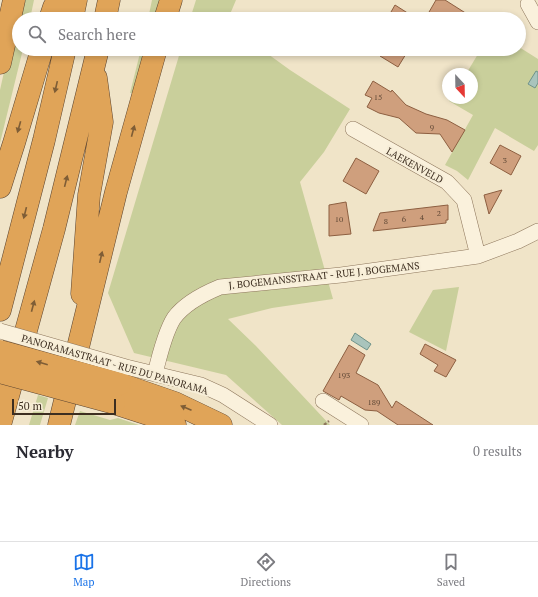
<!DOCTYPE html>
<style>
:root{--surface:#fff;--page:#f7f7f7;--text:#2b2b33;--muted:#7c7c81;--line:#e1e1e2;--accent:#1a73e8}
body{margin:0;font-family:"PT Serif",serif;background:var(--page);color:var(--text)}
.compass{position:absolute;left:442px;top:68px;width:36px;height:36px;border-radius:50%;background:var(--surface);box-shadow:0 2px 6px #0003;rotate:158deg}
.scale{position:absolute;left:12px;bottom:10px;width:104px;box-sizing:border-box;padding-left:4px;border:2px solid #3d2e20;border-top:0;font-size:11px;line-height:14px;white-space:nowrap;color:#3d2e20;-webkit-text-stroke:3px #f7eed8;paint-order:stroke}
.list{margin:0;padding:0;list-style:none}
h2{display:flex;justify-content:space-between;align-items:center;height:52px;margin:0;padding:0 16px;font-size:17px}
h2 small{font-size:13px;font-weight:400;color:var(--muted)}
.icon{flex:none;width:22px;height:22px;fill:none;stroke:currentColor;stroke-width:2;stroke-linecap:round;stroke-linejoin:round}
.map{position:relative;flex:none;width:538px;height:425px;overflow:hidden}
.search{position:absolute;background:var(--surface);box-shadow:0 2px 6px #0003;left:12px;right:12px;top:12px;height:44px;display:flex;align-items:center;gap:10px;box-sizing:border-box;padding:0 14px;border-radius:22px;color:var(--muted);font-size:15px}
.sheet{height:116px;background:var(--surface)}
nav{display:flex;justify-content:space-around;align-items:center;box-sizing:border-box;height:56px;border-top:1px solid var(--line);background:var(--surface);font-size:11px;color:var(--muted)}
nav a{display:grid;justify-items:center;gap:2px}
nav .on{color:var(--accent)}
.map>svg:first-child{display:block}
</style>
<div class="map">
<svg width="538" height="425" viewBox="0 0 538 425">
<rect width="100%" height="100%" fill="#f0e4c8"/>
<path fill="#c9cf9b" d="M 20,0 L 34,0 L 30,19 L 19,19 L 19,49 L 23,49 L 0,143 L 0,90 Z
M 152,0 L 164,0 L 158,19 L 148,19 Z
M 196,0 L 236,0 L 228,19 L 190,19 Z
M 519,47 L 538,59 L 538,145 L 534,151 L 495,128 L 468,180 L 457,171 L 445,165 L 473,115 L 449,101 L 451,98 L 472,98 L 472,74 L 466,74 L 481,49 L 519,49 Z
M 141,49 L 149,49 L 136,93 L 130,93 Z
M 181,49 L 261,49 L 290,70 L 350,109 L 324,152 L 300,182 L 333,299 L 272,308 L 228,319 L 256,346 L 330,425 L 282,425 L 226,375 L 134,353 L 108,293 Z
M 459,287 L 446,351 L 409,332 L 433,290 Z
M 38,395 L 48,398 L 40,425 L 29,425 Z
M 80,411 L 110,420 L 118,418 L 139,425 L 75,425 Z"/>
<path fill="#a9c4bc" stroke="#6f938a" d="M 536,71 L 538,72 L 538,83 L 535,88 L 528,84 Z
M 355,333 L 371,344 L 367,350 L 351,340 Z"/>
<path fill="#cf9f7d" stroke="#8d5f41" d="M 436,0 L 445,0 L 475,19 L 425,19 Z
M 395,5 L 417,19 L 387,19 Z
M 384,49 L 409,49 L 398,67 L 380,56 Z
M 373,81 L 391,92 L 392,90 L 406,105 L 426,114 L 447,120 L 465,130 L 452,152 L 440,134 L 416,133 L 399,118 L 379,113 L 367,107 L 372,98 L 365,95 Z
M 500,145 L 521,156 L 511,175 L 490,163 Z
M 356,158 L 379,171 L 366,194 L 343,181 Z
M 502,190 L 489,214 L 484,195 Z
M 346,202 L 351,234 L 329,236 L 329,205 Z
M 448,205 L 448,220 L 446,220 L 446,223 L 373,231 L 380,213 Z
M 425,344 L 456,360 L 446,377 L 434,371 L 438,365 L 420,354 Z
M 349,345 L 365,355 L 356,373 L 378,385 L 392,408 L 396,401 L 433,425 L 398,425 L 377,411 L 365,410 L 341,396 L 339,400 L 323,391 Z"/>
<g fill="none" stroke-linecap="round" stroke-linejoin="round">
<defs>
<path id="minor" d="M 528,4 L 538,22
M 353,129 L 447,182 L 464,200 L 478,256
M 126,367 L 201,385 L 223,395 L 270,425
M 155,374 C 159,357 165,332 174,318 C 185,303 203,294 220,287 L 341,275 L 478,256 L 518,241 L 538,231
M 323,401 L 361,425"/>
<path id="motorway" d="M 50,19 L 54,7 L 59,0
M 72,19 L 76,0
M 105,19 L 109,0
M 165,19 L 171,0
M 0,63 L 14,0
M 0,187 L 14,143 L 42,49
M 82,294 L 89,195 L 102,122 L 96,78
M 0,310 L 44,140 L 65,49
M 120,384 L 175,403 L 221,425
M 114,403 L 157,417 L 175,425
M 0,425 L 54,229 L 98,49
M 59,425 L 116,192 L 156,49"/>
</defs>
<use href="#minor" stroke="#8d765c" stroke-width="16"/>
<use href="#motorway" stroke="#5b4430" stroke-width="23"/>
<path stroke="#8d765c" stroke-width="2.5" stroke-dasharray="3 2" stroke-linecap="butt" d="M 324,425 L 329,421"/>
<use href="#minor" stroke="#faf1dc" stroke-width="15"/>
<use href="#motorway" stroke="#e0a458" stroke-width="22"/>
<defs>
<path id="minor-bridge" d="M 0,331 L 126,367"/>
<path id="motorway-bridge" d="M 0,351 L 120,384
M 0,372 L 114,403"/>
</defs>
<use href="#minor-bridge" stroke="#8d765c" stroke-width="16" stroke-linecap="butt"/>
<use href="#motorway-bridge" stroke="#5b4430" stroke-width="23" stroke-linecap="butt"/>
<use href="#minor-bridge" stroke="#faf1dc" stroke-width="15"/>
<use href="#motorway-bridge" stroke="#e0a458" stroke-width="22"/>
</g>
<defs><path id="oneway-solid" d="M-6-.8H1V-3.2L6.5 0L1 3.2V.8H-6Z"/></defs>
<g fill="#7e5d36">
<use href="#oneway-solid" transform="translate(56 87) rotate(103)"/>
<use href="#oneway-solid" transform="translate(19 127) rotate(106)"/>
<use href="#oneway-solid" transform="translate(133 131) rotate(-75)"/>
<use href="#oneway-solid" transform="translate(66 181) rotate(-76)"/>
<use href="#oneway-solid" transform="translate(25 213) rotate(104)"/>
<use href="#oneway-solid" transform="translate(101 257) rotate(-77)"/>
<use href="#oneway-solid" transform="translate(33 306) rotate(-75)"/>
<use href="#oneway-solid" transform="translate(42 363) rotate(-164)"/>
<use href="#oneway-solid" transform="translate(186 408) rotate(-157)"/>
</g>
<g text-anchor="middle" stroke-width="4" stroke-linejoin="round" paint-order="stroke">
<g font-size="8" fill="#624a37">
<text x="378" y="100">15</text>
<text x="432" y="130">9</text>
<text x="505" y="163">3</text>
<text x="439" y="216">2</text>
<text x="422" y="220">4</text>
<text x="339" y="222">10</text>
<text x="404" y="222">6</text>
<text x="386" y="224">8</text>
<text x="344" y="378">193</text>
<text x="374" y="405">189</text>
</g>
<g font-size="10" fill="#3d2e20" stroke="#f7eed8">
<text transform="translate(415 165) rotate(29)" y="4">LAEKENVELD</text>
<text transform="translate(324 275) rotate(-6)" y="4">J. BOGEMANSSTRAAT - RUE J. BOGEMANS</text>
<text transform="translate(115 364) rotate(16)" y="4">PANORAMASTRAAT - RUE DU PANORAMA</text>
</g>
</g>
</svg>
<svg class="compass" viewBox="-18 -18 36 36"><path d="M0-13l5 13h-10z" fill="#e53935"/><path d="M0 13l5-13h-10z" fill="#7c7c81"/></svg>
<div class="scale">50 m</div>
<div class="search"><svg class="icon" aria-label="search" viewBox="0 0 24 24"><circle cx="10" cy="10" r="6"/><path d="M15 15l6 6"/></svg>Search here</div>
</div>
<section class="sheet">
<h2>Nearby<small>0 results</small></h2>
<ul class="list">
</ul>
</section>
<nav>
<a class="on"><svg class="icon" aria-label="map" viewBox="0 0 24 24"><path d="M3 6l6-2 6 2 6-2v14l-6 2-6-2-6 2zM9 4v14M15 6v14"/></svg>Map</a>
<a><svg class="icon" aria-label="directions" viewBox="0 0 24 24"><path d="M12 3l9 9-9 9-9-9zM9 14v-3h6M13 9l2 2-2 2"/></svg>Directions</a>
<a><svg class="icon" aria-label="saved" viewBox="0 0 24 24"><path d="M7 4h10v16l-5-4-5 4z"/></svg>Saved</a>
</nav>
